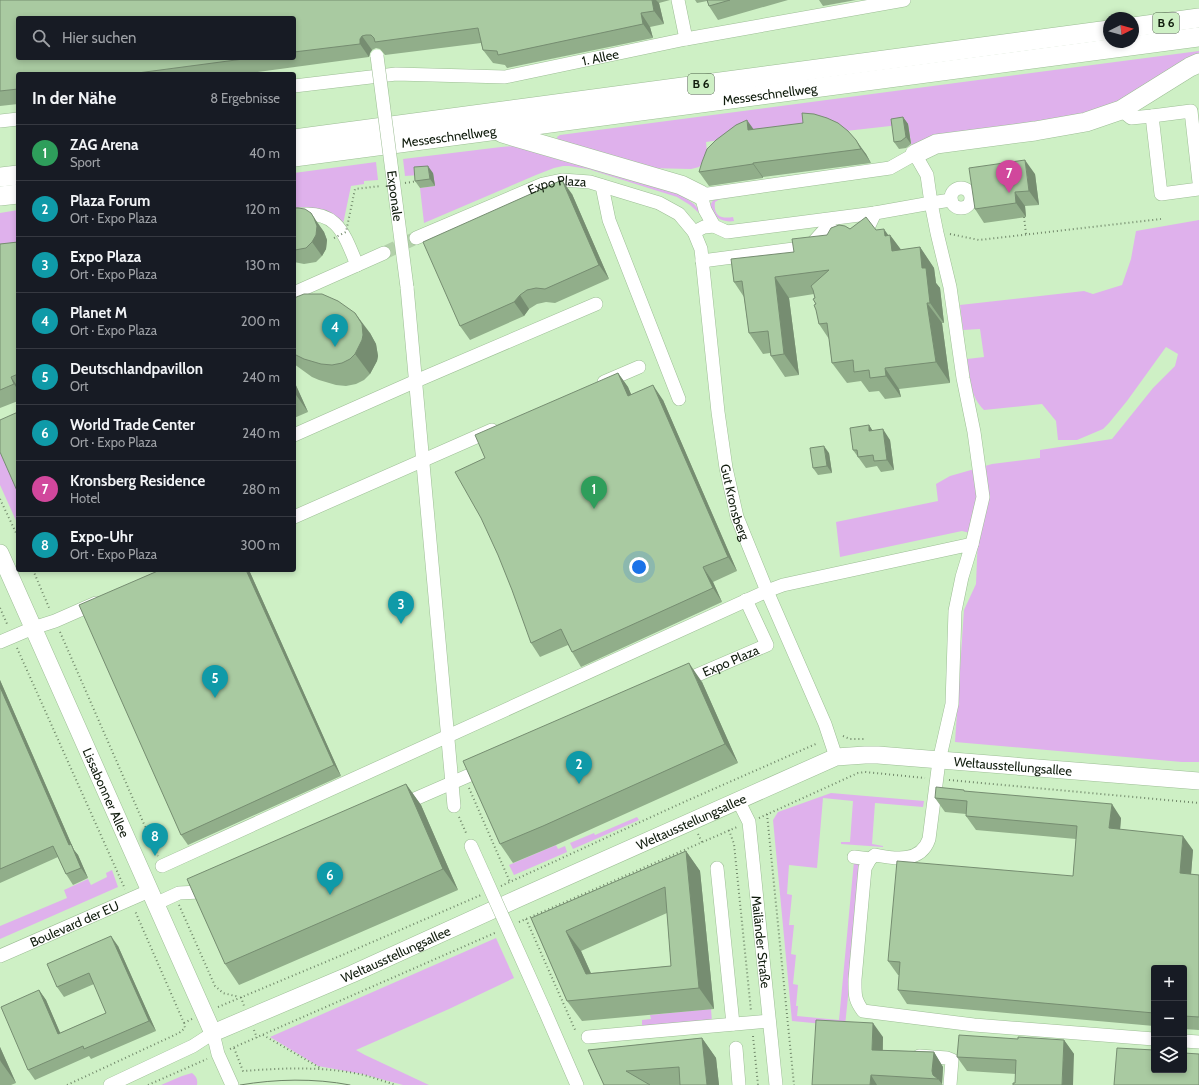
<!DOCTYPE html>
<html lang="de">
<meta charset="utf-8">
<style>
:root{--surface:#171b24;--page:#20242c;--text:#f1f3f6;--muted:#9ea1a6;--line:#363941;--accent:#9a43b0}
body{margin:0;font-family:Cabin,sans-serif;background:var(--page);color:var(--text)}
.controls{position:absolute;right:12px;bottom:12px;display:grid;overflow:hidden;border-radius:4px;box-shadow:0 2px 6px #0003}
.controls button{width:36px;height:36px;display:grid;place-items:center;padding:0;border:0;border-bottom:1px solid var(--line);background:var(--surface);color:var(--text);font:20px sans-serif}
.compass{position:absolute;left:1103px;top:12px;width:36px;height:36px;border-radius:50%;background:var(--surface);box-shadow:0 2px 6px #0003;rotate:84deg}
.you{position:absolute;left:639px;top:567px;width:14px;height:14px;margin:-10px;border:3px solid #fff;border-radius:50%;background:#1a73e8;box-shadow:0 0 0 6px #1a73e833}
.badge{display:grid;place-items:center;width:26px;height:26px;border-radius:50%;background:var(--accent);color:#fff;font-size:13px;font-weight:700}
.pin{position:absolute;translate:-50% -33px;filter:drop-shadow(0 1px 2px #0008)}
.pin::after{content:'';position:absolute;top:21px;width:14px;height:12px;background:inherit;clip-path:polygon(0 0,100% 0,50% 100%)}
.list{margin:0;padding:0;list-style:none}
h2{display:flex;justify-content:space-between;align-items:center;height:52px;margin:0;padding:0 16px;font-size:17px}
h2 small{font-size:13px;font-weight:400;color:var(--muted)}
.list li{display:grid;grid-template-columns:26px 1fr auto;gap:12px;align-items:center;box-sizing:border-box;height:56px;padding:0 16px;border-top:1px solid var(--line)}
.list b{display:block;font-size:15px;white-space:nowrap}
.list p{margin:0;font-size:13px;white-space:nowrap;color:var(--muted)}
.list em{font-size:13px;font-style:normal;color:var(--muted)}
.icon{flex:none;width:22px;height:22px;fill:none;stroke:currentColor;stroke-width:2;stroke-linecap:round;stroke-linejoin:round}
.map{position:relative;flex:none;width:1199px;height:1085px;overflow:hidden}
.search{position:absolute;background:var(--surface);box-shadow:0 2px 6px #0003;left:16px;top:16px;width:280px;height:44px;display:flex;align-items:center;gap:10px;box-sizing:border-box;padding:0 14px;border-radius:4px;color:var(--muted);font-size:15px}
.panel{position:absolute;background:var(--surface);box-shadow:0 2px 6px #0003;left:16px;top:72px;width:280px;height:500px;border-radius:4px}
.map>svg:first-child{display:block}
</style>
<div class="map">
<svg width="1199" height="1085" viewBox="0 0 1199 1085">
<rect width="100%" height="100%" fill="#cef0c5"/>
<path fill="#dfb1ec" d="M 1199,51 L 1199,55 L 1122,103 L 1087,117 L 912,149 L 908,124 L 837,132 L 812,127 L 706,142 L 707,152 L 705,160 L 699,167 L 691,169 L 648,168 L 558,140 L 557,137 L 560,135 Z
M 515,146 L 678,193 L 694,204 L 701,212 L 700,214 L 690,205 L 677,197 L 588,169 L 569,166 L 563,166 L 554,168 L 536,175 L 424,223 L 420,188 L 435,186 L 419,175 L 405,176 L 403,159 L 501,147 Z
M 376,162 L 378,180 L 364,181 L 364,184 L 351,186 L 343,224 L 294,210 L 294,173 Z
M 730,195 L 730,198 L 720,199 L 715,202 C 713,216 721,219 733,217 L 734,221 C 722,223 714,217 710,207 C 713,196 720,197 730,195 Z
M 18,210 L 18,246 L 0,247 L 0,213 Z
M 1199,220 L 1199,762 L 1182,762 L 955,742 L 964,610 L 976,584 L 978,535 L 962,531 L 840,557 L 836,522 L 938,501 L 936,484 L 950,476 L 992,464 L 1040,458 L 1040,450 L 1112,439 L 1153,388 L 1175,366 L 1178,354 L 1166,347 L 1127,401 L 1109,423 L 1103,429 L 1077,440 L 1058,440 L 1056,421 L 1042,404 L 984,410 C 970,396 969,378 967,359 L 984,357 L 980,329 L 963,330 L 960,305 L 1084,291 L 1093,294 L 1122,285 L 1131,259 L 1136,231 Z
M 4,451 L 18,483 L 18,525 L 0,485 L 0,452 Z
M 831,793 L 924,801 L 923,807 L 875,803 L 872,844 L 883,846 L 883,847 L 841,844 L 841,842 L 850,842 L 853,801 L 823,798 L 817,868 L 789,865 L 787,894 L 792,895 L 789,925 L 794,925 L 791,954 L 796,955 L 793,984 L 798,985 L 796,1006 L 798,1006 L 797,1016 L 839,1020 L 854,861 L 862,861 L 845,1026 L 792,1021 L 773,820 L 778,812 Z
M 637,817 L 639,820 L 573,849 L 570,843 L 594,833 L 595,835 Z
M 556,845 L 558,849 L 565,846 L 567,852 L 514,875 L 509,865 Z
M 112,870 L 118,887 L 0,939 L 0,926 L 67,898 L 64,890 L 88,879 L 91,885 L 107,877 L 106,873 Z
M 496,938 L 514,978 L 449,1009 L 356,1050 L 365,1055 L 429,1085 L 403,1085 L 362,1074 L 318,1066 L 270,1037 Z
M 711,1009 L 712,1022 L 642,1028 L 642,1020 L 651,1019 L 650,1015 Z
M 192,1073 C 196,1076 198,1079 197,1085 L 161,1085 L 182,1076 Z"/>
<g fill="none" stroke-linecap="round" stroke-linejoin="round">
<path stroke="#b2d0a9" stroke-width="13" stroke-dasharray="13 6" stroke-linecap="butt" d="M 384,253 L 416,238"/>
<defs>
<g id="minor">
<path d="M 678,0 L 686,39"/>
<path id="s1" d="M 294,86 L 396,74 L 505,77 L 686,39 L 904,0"/>
<path d="M 1121,110 L 1131,118 L 1152,116 L 1191,111 L 1199,182"/>
<path d="M 1152,116 L 1161,194 L 1199,189"/>
<path d="M 0,121 L 18,119"/>
<path d="M 602,186 L 609,220 L 679,399"/>
<circle cx="961" cy="198" r="10"/>
<path d="M 951,200 L 931,203 L 937,233 L 950,287 L 963,378 L 974,432 L 983,497 L 972,544"/>
<path d="M 294,215 C 337,209 343,231 357,265"/>
<path d="M 714,226 L 727,232 L 875,213"/>
<path d="M 694,232 L 704,227 L 714,226 L 705,210 L 701,195 L 890,168 L 915,154 L 927,175 L 931,203 L 875,213 L 867,230 L 855,236 L 841,236 L 829,228 L 824,220"/>
<path id="s2" d="M 416,238 L 543,184 L 562,180 L 590,182 L 659,203 L 679,214 L 694,232 L 701,249 L 718,412 L 726,468 L 737,517 L 767,591 L 825,724 L 836,757"/>
<path d="M 702,261 L 809,247 L 828,226"/>
<path d="M 407,287 L 454,806"/>
<path d="M 294,293 L 384,253"/>
<path d="M 604,382 L 639,367"/>
<path d="M 294,435 L 416,381 L 596,304"/>
<path d="M 294,517 L 492,430"/>
<path d="M 0,642 L 33,628 L 55,621 L 96,603"/>
<path id="s3" d="M 681,682 L 767,645 L 746,600"/>
<path id="s4" d="M 738,800 L 749,822 L 776,1085"/>
<path d="M 401,805 L 486,768"/>
<path d="M 471,846 L 484,875"/>
<path d="M 854,857 L 870,859"/>
<path d="M 162,866 L 767,591 L 783,585 L 972,544 L 962,577 L 955,611 L 952,704 L 939,761 L 929,839 C 921,863 895,859 875,855 L 870,859 L 865,868 L 855,979 C 855,994 854,999 863,1011 L 871,1012 L 974,1025 L 1154,1039"/>
<path d="M 717,868 L 733,1024"/>
<path d="M 155,904 L 179,893 L 200,892 L 209,889"/>
<path id="s5" d="M 0,956 L 149,891"/>
<path d="M 544,1009 L 577,1085"/>
<path d="M 588,1037 L 769,1021"/>
<path d="M 1184,1041 L 1199,1042"/>
<path d="M 736,1048 L 739,1085"/>
<path d="M 919,1056 L 947,1058 L 952,1060 L 950,1085"/>
<path d="M 110,1085 L 193,1046 L 213,1033 L 218,1054 L 232,1085"/>
</g>
<g id="major">
<path id="s6" d="M 0,553 L 213,1033 L 352,974 L 517,899 L 836,757 L 865,755 L 878,755 L 1199,781"/>
</g>
<g id="highway">
<path d="M 1133,27 L 1199,18"/>
<path d="M 502,133 L 681,185 L 701,195"/>
<path d="M 294,139 L 1109,30"/>
<path d="M 915,154 L 936,144 L 1035,131 L 1086,122 L 1121,110 L 1190,67 L 1199,63"/>
<path id="s7" d="M 294,157 L 1199,37"/>
<path d="M 0,177 L 18,175"/>
<path d="M 0,196 L 18,194"/>
</g>
</defs>
<use href="#minor" stroke="#9dbe95" stroke-width="14"/>
<use href="#major" stroke="#9dbe95" stroke-width="18"/>
<use href="#highway" stroke="#9dbe95" stroke-width="20"/>
<path stroke="#71886a" stroke-width="2" stroke-dasharray="1 3" stroke-linecap="butt" d="M 1024,217 L 1026,234
M 950,234 L 979,240 L 1161,219
M 0,499 L 18,537
M 33,570 L 50,610
M 0,608 L 8,626
M 60,632 L 158,856
M 17,648 L 125,889
M 843,736 L 850,739 L 866,739
M 949,780 L 1199,803
M 469,788 L 510,882
M 767,814 L 794,1085
M 459,817 L 467,835
M 759,818 L 858,773 L 865,772 L 925,778
M 729,830 L 734,844 L 751,1011
M 698,834 L 702,842
M 501,886 L 684,802 L 818,743
M 179,905 L 215,986 L 223,993 L 239,997
M 526,919 L 576,1032
M 519,922 L 737,827
M 241,997 L 244,1006
M 218,1007 L 347,953 L 481,895
M 184,1023 L 192,1019
M 254,1030 L 257,1038
M 263,1035 L 322,1069
M 753,1036 L 758,1085
M 234,1048 L 243,1071 C 283,1068 324,1066 364,1075 C 375,1078 386,1082 396,1085
M 230,1049 L 497,932
M 67,1085 L 179,1033 L 185,1028 L 184,1023 L 135,911
M 148,1085 L 207,1059"/>
<use href="#minor" stroke="#fff" stroke-width="13"/>
<use href="#major" stroke="#fff" stroke-width="17"/>
<use href="#highway" stroke="#fff" stroke-width="19"/>
<path stroke="#6d8467" stroke-width="1" d="M 240,1085 C 276,1079 314,1078 350,1085"/>
<defs>
<g id="minor-bridge">
<path id="s8" d="M 377,56 L 407,287"/>
<path d="M 484,875 L 544,1009"/>
</g>
</defs>
<use href="#minor-bridge" stroke="#9dbe95" stroke-width="14" stroke-linecap="butt"/>
<path stroke="#71886a" stroke-width="2" stroke-dasharray="1 3" stroke-linecap="butt" d="M 405,183 L 418,181
M 334,238 L 346,232 L 355,189 L 381,186"/>
<use href="#minor-bridge" stroke="#fff" stroke-width="13"/>
</g>
<path fill="#91ae8a" fill-rule="evenodd" d="M 0,0 L 670,0 L 659,3 L 664,24 L 650,27 L 653,38 L 507,68 L 505,65 L 493,63 L 483,50 L 481,43 L 385,55 L 380,49 L 376,48 L 372,50 L 370,53 L 369,57 L 243,74 L 18,74 L 18,104 L 0,106 ZM 294,18 L 294,58 L 18,58 Z
M 695,0 L 788,0 L 718,20 L 709,6 L 707,1 L 697,3 Z
M 819,0 L 856,0 L 823,6 Z
M 903,117 L 908,124 L 911,144 L 906,148 L 899,149 L 894,142 Z
M 838,123 L 866,154 L 871,163 L 763,177 L 763,178 L 709,186 L 699,172 L 754,129 Z
M 433,173 L 435,186 L 420,188 L 415,181 Z
M 1035,174 L 1039,205 L 1025,206 L 1026,217 L 984,223 L 975,209 Z
M 572,194 L 609,279 L 555,303 L 546,302 L 537,304 L 529,309 L 524,316 L 470,340 L 460,326 Z
M 294,208 L 311,213 L 324,232 L 327,240 L 326,249 L 322,256 L 316,262 L 304,264 L 294,262 Z
M 850,229 L 876,230 L 888,235 L 890,235 L 901,250 L 920,247 L 934,268 L 936,283 L 940,288 L 944,323 L 942,323 L 950,383 L 899,389 L 901,397 L 885,399 L 879,391 L 869,392 L 861,381 L 847,383 L 832,363 L 829,339 L 819,324 L 814,294 L 789,298 L 799,375 L 785,377 L 771,356 L 770,353 L 763,354 L 749,333 L 744,297 L 734,282 L 827,235 Z
M 18,242 L 18,401 L 0,408 L 0,244 Z
M 294,298 L 370,333 L 376,344 L 378,356 L 377,361 L 370,374 L 364,380 L 356,384 L 346,386 L 336,385 L 319,380 L 312,377 L 294,364 Z
M 618,373 L 628,387 L 631,395 L 663,400 L 737,571 L 713,582 L 722,602 L 581,667 L 572,652 L 568,645 L 540,657 L 531,643 L 485,458 Z
M 294,381 L 308,412 L 294,418 Z
M 869,425 L 872,430 L 890,440 L 894,470 L 881,472 L 877,466 L 866,468 L 853,450 Z
M 829,453 L 832,473 L 818,475 L 813,468 Z
M 249,570 L 341,776 L 188,845 L 181,835 Z
M 0,680 L 74,850 L 78,855 L 88,878 L 73,885 L 66,874 L 58,857 L 0,883 Z
M 702,682 L 738,763 L 556,845 L 513,863 L 500,844 Z
M 406,784 L 421,805 L 458,890 L 239,985 L 225,964 Z
M 964,790 L 964,791 L 1121,818 L 1120,830 L 1193,850 L 1191,874 L 1199,875 L 1199,1030 L 1184,1029 L 1184,968 L 1154,968 L 1154,1026 L 907,1004 L 898,990 L 899,975 L 898,975 L 888,961 L 1073,876 L 1076,839 L 976,830 L 966,816 L 966,814 L 945,812 L 935,798 Z
M 686,851 L 700,871 L 714,1009 L 582,1021 L 567,1001 L 531,918 ZM 667,913 L 671,966 L 591,973 L 581,951 Z
M 118,946 L 156,1031 L 91,1059 L 89,1056 L 35,1080 L 28,1070 L 39,990 L 46,1000 L 60,1033 L 106,1013 L 94,984 L 64,997 L 57,987 Z
M 883,1037 L 883,1050 L 934,1052 L 943,1067 L 942,1084 L 943,1085 L 812,1085 Z
M 702,1038 L 716,1058 L 719,1085 L 604,1085 L 588,1050 Z
M 1018,1039 L 1064,1040 L 1074,1054 L 1015,1083 L 1016,1074 L 967,1071 L 957,1057 Z
M 0,1047 L 16,1083 L 11,1085 L 0,1085 Z"/>
<path fill="#768d71" d="M 652,0 L 656,0 L 659,3 L 664,24 L 654,11 Z
M 641,13 L 650,27 L 653,38 L 643,24 Z
M 362,36 L 372,50 L 370,53 L 369,57 L 360,44 L 360,39 Z
M 903,117 L 908,124 L 911,144 L 906,137 Z
M 747,120 L 757,134 L 748,130 Z
M 856,140 L 866,154 L 871,163 L 861,149 Z
M 1025,160 L 1035,174 L 1039,205 L 1029,191 Z
M 753,163 L 763,177 L 763,178 L 753,164 Z
M 428,166 L 433,173 L 435,186 L 430,179 Z
M 562,180 L 572,194 L 609,279 L 599,265 Z
M 1015,192 L 1025,206 L 1026,217 L 1016,203 Z
M 314,218 L 324,232 L 327,240 L 326,249 L 322,256 L 312,242 Z
M 884,229 L 891,239 L 890,235 L 905,255 L 892,251 L 885,236 Z
M 920,247 L 934,268 L 936,283 L 940,288 L 944,323 L 930,303 L 922,268 Z
M 775,277 L 789,298 L 799,375 L 784,354 Z
M 520,295 L 529,309 L 524,316 L 514,302 Z
M 927,303 L 942,323 L 950,383 L 936,362 Z
M 355,313 L 370,333 L 376,344 L 378,356 L 377,361 L 370,374 L 355,354 Z
M 885,368 L 899,389 L 901,397 L 886,376 Z
M 618,373 L 628,387 L 638,410 L 628,396 Z
M 11,377 L 18,387 L 18,390 L 14,384 Z
M 294,381 L 308,412 L 294,392 Z
M 653,385 L 663,400 L 737,571 L 728,557 Z
M 869,425 L 876,436 L 869,431 Z
M 883,429 L 890,440 L 894,470 L 887,460 Z
M 824,446 L 829,453 L 832,473 L 827,466 Z
M 703,567 L 713,582 L 722,602 L 713,588 Z
M 246,570 L 249,570 L 341,776 L 334,765 Z
M 689,663 L 702,682 L 738,763 L 725,744 Z
M 0,680 L 74,850 L 78,855 L 88,878 L 81,868 L 69,845 L 0,687 Z
M 406,784 L 421,805 L 458,890 L 443,869 Z
M 1112,804 L 1121,818 L 1119,842 L 1109,828 Z
M 1183,836 L 1193,850 L 1190,887 L 1180,873 Z
M 686,851 L 700,871 L 714,1009 L 699,988 Z
M 566,931 L 581,951 L 600,994 L 586,974 Z
M 111,936 L 118,946 L 156,1031 L 149,1021 Z
M 39,990 L 46,1000 L 65,1044 L 58,1034 Z
M 873,1023 L 883,1037 L 882,1064 L 872,1050 Z
M 702,1038 L 716,1058 L 719,1085 L 707,1085 Z
M 1064,1040 L 1074,1054 L 1073,1085 L 1062,1085 Z
M 0,1047 L 16,1083 L 1,1062 L 0,1060 Z
M 934,1052 L 943,1067 L 942,1084 L 938,1079 L 933,1075 L 932,1071 Z
M 871,1075 L 877,1085 L 870,1085 Z"/>
<path fill="#a9caa1" stroke="#768d71" fill-rule="evenodd" d="M 0,0 L 652,0 L 654,11 L 641,13 L 643,24 L 498,55 L 497,51 L 483,50 L 478,28 L 375,42 L 374,38 L 371,35 L 366,35 L 362,36 L 360,39 L 360,44 L 294,52 L 294,18 L 18,18 L 18,58 L 251,58 L 130,74 L 18,74 L 18,89 L 0,91 Z
M 707,0 L 730,0 L 709,6 Z
M 802,113 L 814,114 L 827,118 L 838,123 L 848,131 L 856,140 L 861,149 L 753,163 L 753,164 L 699,172 L 702,162 L 707,149 L 716,140 L 736,125 L 747,120 L 748,130 L 803,123 Z
M 903,117 L 906,137 L 901,141 L 894,142 L 891,119 Z
M 1025,160 L 1029,191 L 1015,192 L 1016,203 L 975,209 L 969,168 Z
M 428,166 L 430,179 L 415,181 L 414,167 Z
M 562,180 L 599,265 L 545,289 L 536,288 L 527,290 L 520,295 L 514,302 L 460,326 L 423,242 Z
M 294,208 L 298,208 L 305,209 L 311,213 L 314,218 L 317,226 L 316,235 L 312,242 L 306,248 L 295,250 L 294,250 Z
M 866,217 L 876,230 L 884,229 L 885,236 L 890,235 L 892,251 L 920,247 L 922,268 L 926,268 L 930,303 L 927,303 L 936,362 L 885,368 L 886,376 L 870,378 L 869,370 L 854,372 L 853,360 L 832,363 L 827,323 L 819,324 L 816,310 L 814,305 L 816,304 L 813,299 L 815,298 L 813,290 L 811,286 L 829,270 L 775,277 L 784,354 L 771,356 L 768,331 L 749,333 L 742,281 L 734,282 L 731,259 L 794,252 L 792,239 L 827,235 L 831,228 L 839,225 L 845,226 L 850,229 Z
M 18,242 L 18,374 L 11,377 L 14,384 L 0,390 L 0,244 Z
M 304,294 L 322,294 L 338,301 L 355,313 L 362,324 L 363,335 L 362,340 L 355,354 L 350,359 L 342,363 L 332,365 L 321,364 L 304,359 L 294,354 L 294,298 Z
M 618,373 L 628,396 L 653,385 L 728,557 L 703,567 L 713,588 L 572,652 L 561,629 L 531,643 L 512,590 L 498,555 L 481,518 L 455,472 L 485,458 L 475,435 Z
M 18,412 L 18,493 L 0,452 L 0,420 Z
M 869,425 L 869,431 L 883,429 L 887,460 L 874,461 L 873,455 L 858,457 L 857,450 L 853,450 L 850,428 Z
M 824,446 L 827,466 L 813,468 L 810,448 Z
M 160,570 L 246,570 L 334,765 L 181,835 L 79,605 Z
M 689,663 L 725,744 L 543,826 L 500,844 L 463,761 Z
M 0,687 L 69,845 L 71,844 L 81,868 L 66,874 L 53,846 L 0,869 Z
M 406,784 L 443,869 L 225,964 L 187,879 Z
M 936,787 L 964,790 L 964,791 L 1112,804 L 1109,828 L 1183,836 L 1180,873 L 1199,875 L 1199,1017 L 1184,1016 L 1184,968 L 1154,968 L 1154,1013 L 898,990 L 900,962 L 888,961 L 897,861 L 1073,876 L 1077,826 L 966,816 L 967,801 L 935,798 Z
M 686,851 L 699,988 L 567,1001 L 531,918 ZM 665,887 L 671,966 L 586,974 L 566,931 Z
M 111,936 L 149,1021 L 84,1049 L 83,1046 L 28,1070 L 1,1007 L 39,990 L 58,1034 L 106,1013 L 89,973 L 57,987 L 47,964 Z
M 816,1020 L 873,1023 L 872,1050 L 934,1052 L 932,1071 L 933,1075 L 938,1079 L 871,1075 L 870,1085 L 812,1085 Z
M 959,1035 L 1018,1039 L 1018,1037 L 1064,1040 L 1062,1085 L 1013,1085 L 1013,1083 L 1015,1083 L 1016,1060 L 957,1057 Z
M 702,1038 L 707,1085 L 680,1085 L 679,1067 L 626,1071 L 650,1085 L 604,1085 L 588,1050 Z
M 1117,1048 L 1154,1050 L 1154,1070 L 1184,1070 L 1184,1053 L 1199,1054 L 1199,1085 L 1114,1085 Z"/>
<g text-anchor="middle" stroke-width="4" stroke-linejoin="round" paint-order="stroke">
<g fill="#cef0c5" stroke="#495c44" stroke-width="1">
<rect x="1153" y="13" width="26" height="20" rx="3"/>
<rect x="688" y="74" width="26" height="20" rx="3"/>
</g>
<g font-size="12" font-weight="bold" fill="#101c0d">
<text x="1166" y="27">B 6</text>
<text x="701" y="88">B 6</text>
</g>
<g font-size="13" fill="#101c0d" stroke="#cef0c5">
<text dy="5" stroke="none"><textPath href="#s1" startOffset="309">1. Allee</textPath></text>
<text dy="5" stroke="none"><textPath href="#s7" startOffset="480">Messeschnellweg</textPath></text>
<text dy="5" stroke="none"><textPath href="#s7" startOffset="156">Messeschnellweg</textPath></text>
<text dy="5" stroke="none"><textPath href="#s2" startOffset="152">Expo Plaza</textPath></text>
<text dy="5" stroke="none"><textPath href="#s8" startOffset="141">Exponale</textPath></text>
<text dy="5" stroke="none"><textPath href="#s2" startOffset="578">Gut Kronsberg</textPath></text>
<text dy="5" stroke="none"><textPath href="#s3" startOffset="54">Expo Plaza</textPath></text>
<text dy="5" stroke="none"><textPath href="#s6" startOffset="1384">Weltausstellungsallee</textPath></text>
<text dy="5" stroke="none"><textPath href="#s6" startOffset="262">Lissabonner Allee</textPath></text>
<text dy="5" stroke="none"><textPath href="#s6" startOffset="1048">Weltausstellungsallee</textPath></text>
<text dy="5" stroke="none"><textPath href="#s5" startOffset="81">Boulevard der EU</textPath></text>
<text dy="5" stroke="none"><textPath href="#s4" startOffset="145">Mailänder Straße</textPath></text>
<text dy="5" stroke="none"><textPath href="#s6" startOffset="724">Weltausstellungsallee</textPath></text>
</g>
</g>
</svg>
<div class="controls">
<button>+</button>
<button>−</button>
<button><svg class="icon" aria-label="layers" viewBox="0 0 24 24"><path d="M12 4l9 5-9 5-9-5zM3 14l9 5 9-5"/></svg></button>
</div>
<svg class="compass" viewBox="-18 -18 36 36"><path d="M0-13l5 13h-10z" fill="#e53935"/><path d="M0 13l5-13h-10z" fill="#9ea1a6"/></svg>
<div class="you"></div>
<div class="pin badge" style="left:594px;top:509px;background:#2e9e5b">1</div>
<div class="pin badge" style="left:579px;top:784px;background:#0f9aa8">2</div>
<div class="pin badge" style="left:401px;top:624px;background:#0f9aa8">3</div>
<div class="pin badge" style="left:335px;top:347px;background:#0f9aa8">4</div>
<div class="pin badge" style="left:215px;top:698px;background:#0f9aa8">5</div>
<div class="pin badge" style="left:330px;top:895px;background:#0f9aa8">6</div>
<div class="pin badge" style="left:1009px;top:193px;background:#d1479c">7</div>
<div class="pin badge" style="left:155px;top:856px;background:#0f9aa8">8</div>
<div class="search"><svg class="icon" aria-label="search" viewBox="0 0 24 24"><circle cx="10" cy="10" r="6"/><path d="M15 15l6 6"/></svg>Hier suchen</div>
<section class="panel">
<h2>In der Nähe<small>8 Ergebnisse</small></h2>
<ul class="list">
<li><span class="badge" style="background:#2e9e5b">1</span><div><b>ZAG Arena</b><p>Sport</p></div><em>40 m</em></li>
<li><span class="badge" style="background:#0f9aa8">2</span><div><b>Plaza Forum</b><p>Ort · Expo Plaza</p></div><em>120 m</em></li>
<li><span class="badge" style="background:#0f9aa8">3</span><div><b>Expo Plaza</b><p>Ort · Expo Plaza</p></div><em>130 m</em></li>
<li><span class="badge" style="background:#0f9aa8">4</span><div><b>Planet M</b><p>Ort · Expo Plaza</p></div><em>200 m</em></li>
<li><span class="badge" style="background:#0f9aa8">5</span><div><b>Deutschlandpavillon</b><p>Ort</p></div><em>240 m</em></li>
<li><span class="badge" style="background:#0f9aa8">6</span><div><b>World Trade Center</b><p>Ort · Expo Plaza</p></div><em>240 m</em></li>
<li><span class="badge" style="background:#d1479c">7</span><div><b>Kronsberg Residence</b><p>Hotel</p></div><em>280 m</em></li>
<li><span class="badge" style="background:#0f9aa8">8</span><div><b>Expo-Uhr</b><p>Ort · Expo Plaza</p></div><em>300 m</em></li>
</ul>
</section>
</div>
